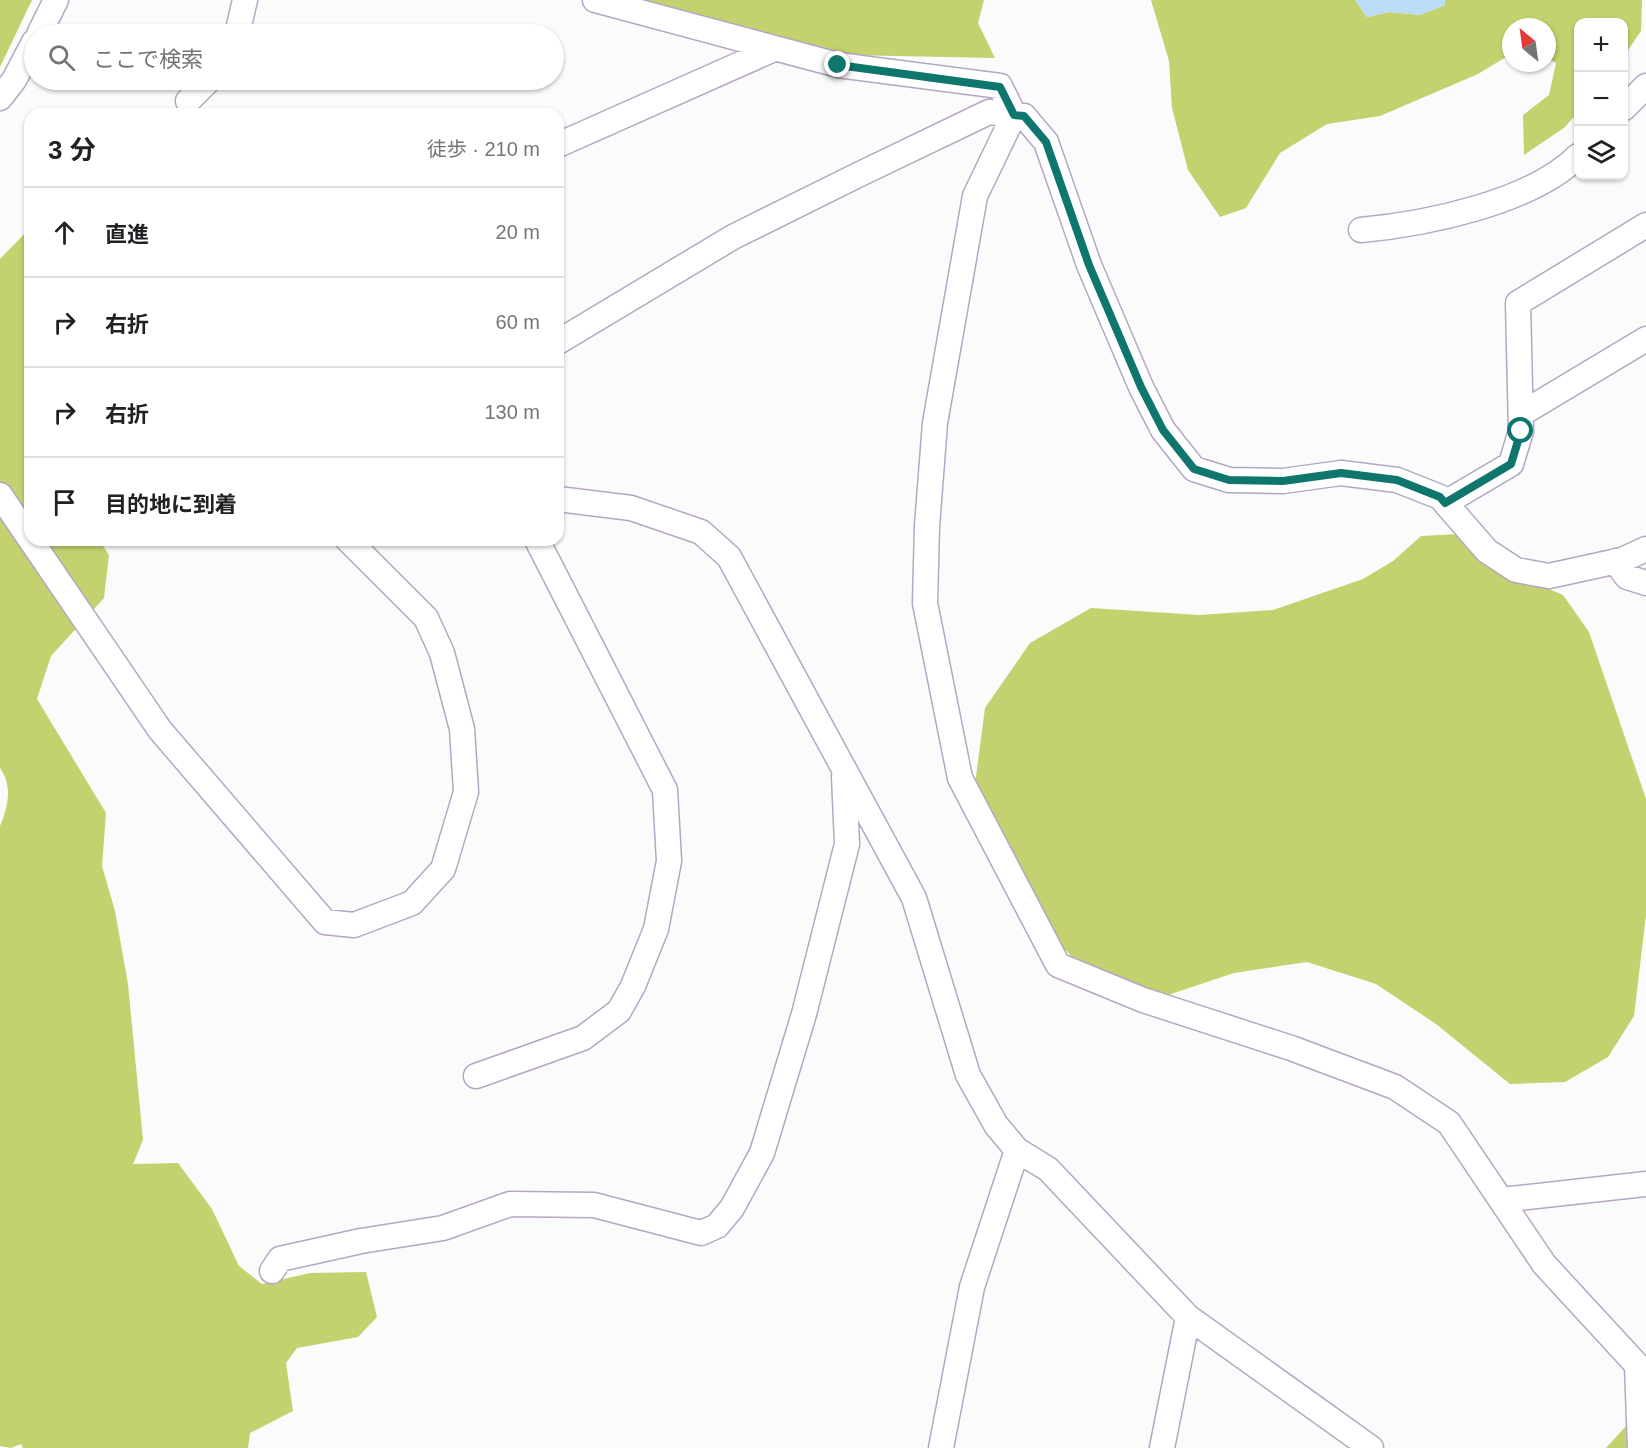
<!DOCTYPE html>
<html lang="ja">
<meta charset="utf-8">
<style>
:root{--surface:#fff;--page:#f6f6f6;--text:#202124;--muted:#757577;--line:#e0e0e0}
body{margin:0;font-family:Arial,"Noto Sans JP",sans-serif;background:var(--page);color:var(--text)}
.controls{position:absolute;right:18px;top:18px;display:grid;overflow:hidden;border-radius:12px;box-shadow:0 2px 4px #0004}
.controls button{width:54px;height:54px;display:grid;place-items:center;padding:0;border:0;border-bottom:2px solid var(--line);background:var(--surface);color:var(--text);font:30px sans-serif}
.compass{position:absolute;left:1502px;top:18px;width:54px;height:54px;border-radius:50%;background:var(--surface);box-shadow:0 2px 4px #0004;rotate:331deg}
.stop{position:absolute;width:18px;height:18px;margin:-14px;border:4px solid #0f766e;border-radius:50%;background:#fff}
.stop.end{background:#0f766e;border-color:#fff;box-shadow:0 2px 6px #0008}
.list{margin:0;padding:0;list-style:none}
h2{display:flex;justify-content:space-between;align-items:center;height:78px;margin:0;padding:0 24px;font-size:26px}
h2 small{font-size:20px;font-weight:400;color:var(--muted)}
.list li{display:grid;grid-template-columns:39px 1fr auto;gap:18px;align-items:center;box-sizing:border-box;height:90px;padding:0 24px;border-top:2px solid var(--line)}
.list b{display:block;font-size:22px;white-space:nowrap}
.list em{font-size:20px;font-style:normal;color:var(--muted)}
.icon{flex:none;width:33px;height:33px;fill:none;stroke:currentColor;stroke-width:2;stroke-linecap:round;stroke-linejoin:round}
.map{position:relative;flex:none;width:1646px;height:1448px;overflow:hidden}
.search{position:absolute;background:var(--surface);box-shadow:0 2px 4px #0004;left:24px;top:24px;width:540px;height:66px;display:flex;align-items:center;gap:15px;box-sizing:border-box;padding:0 21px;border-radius:33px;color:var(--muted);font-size:22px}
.panel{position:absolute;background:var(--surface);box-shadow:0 2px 4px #0004;left:24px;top:108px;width:540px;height:438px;border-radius:18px}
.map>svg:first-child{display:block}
</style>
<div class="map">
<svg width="1646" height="1448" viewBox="0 0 1646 1448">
<rect width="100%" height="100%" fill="#fbfbfb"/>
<path fill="#c3d16e" d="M 0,0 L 32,0 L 0,67 Z
M 635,0 L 984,0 L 978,23 L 995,58 L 846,55 Z
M 1151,0 L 1355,0 L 1367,17 L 1390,12 L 1420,15 L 1445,5 L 1445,0 L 1642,0 L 1641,31 L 1624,56 L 1624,22 L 1578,22 L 1578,112 L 1565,127 L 1524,155 L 1523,115 L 1549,95 L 1556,63 L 1547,58 L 1547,27 L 1511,27 L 1511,54 L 1478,74 L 1380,116 L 1327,124 L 1280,153 L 1246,208 L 1220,217 L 1188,170 L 1172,108 L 1169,61 Z
M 30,228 L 30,540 L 99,540 L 109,555 L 104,598 L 51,656 L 37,699 L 106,813 L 102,866 L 115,911 L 128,984 L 143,1140 L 133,1164 L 178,1163 L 212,1209 L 239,1266 L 262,1284 L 310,1273 L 366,1272 L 377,1317 L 358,1337 L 297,1348 L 286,1363 L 293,1411 L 250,1433 L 248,1448 L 23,1448 L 21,1444 L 11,1448 L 0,1446 L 0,826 C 8,807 13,786 0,768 L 0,259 Z
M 1458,534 L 1507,571 L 1563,595 L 1589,632 L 1646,799 L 1646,915 L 1634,1016 L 1608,1057 L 1565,1082 L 1510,1084 L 1436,1024 L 1376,984 L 1307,962 L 1234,973 L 1162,997 L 1076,961 L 1015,897 L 972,807 L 985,708 L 1030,643 L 1091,608 L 1199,615 L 1273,610 L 1363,579 L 1393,561 L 1421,536 Z
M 1637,1414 L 1646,1448 L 1606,1448 Z"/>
<path fill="#badcf5" d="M 1355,0 L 1445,0 L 1445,5 L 1420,15 L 1390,12 L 1367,17 Z"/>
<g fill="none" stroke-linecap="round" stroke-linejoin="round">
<defs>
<path id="street" d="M 595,0 L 838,65 L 1000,86 L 1014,115 L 975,196 L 935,423 L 927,526 L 925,603 L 960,778 L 1058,965 L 1143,1000 L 1291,1048 L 1395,1087 L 1449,1123 L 1544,1264 L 1637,1365 L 1640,1448
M 39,34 L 56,0
M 237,34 L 245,0
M 0,98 L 14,80 L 34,42
M 188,101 L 209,80
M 1624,108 L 1646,86
M 558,145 L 774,49
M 1361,230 C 1425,224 1531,203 1578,156
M 558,342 L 733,237 L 860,174 L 989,112 L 1024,116 L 1046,142 L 1089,265 L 1141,387 L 1163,430 L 1194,469 L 1229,480 L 1283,481 L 1341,473 L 1397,480 L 1440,497 L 1487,551 L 1516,570 L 1549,576 L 1622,560 L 1646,549
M 1521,414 L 1646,339
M 0,495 L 160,730 L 325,922 L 354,925 L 412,903 L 443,869 L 466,792 L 462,729 L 442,653 L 426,618 L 348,540
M 558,499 L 631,508 L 701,532 L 729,557 L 914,898 L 968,1075 L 996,1125 L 1017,1150 L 972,1287 L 941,1448
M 1445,503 L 1511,464 L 1521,431 L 1518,303 L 1646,225
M 1615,561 L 1627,577 L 1646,583
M 476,1076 L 583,1038 L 619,1011 L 633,986 L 656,929 L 669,861 L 665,790 L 537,540
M 1017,1150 L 1048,1169 L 1188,1317 L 1371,1448
M 1501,1200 L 1646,1184
M 272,1271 L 280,1259 L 361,1241 L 443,1228 L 510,1204 L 594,1205 L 701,1233 L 717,1226 L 732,1208 L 762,1153 L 804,1014 L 847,844 L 844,776
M 1162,1448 L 1188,1317"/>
</defs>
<use href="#street" stroke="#b6a6c3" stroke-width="27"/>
<use href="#street" stroke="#fff" stroke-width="24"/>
</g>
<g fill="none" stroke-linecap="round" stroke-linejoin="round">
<path stroke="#0f766e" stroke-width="8" d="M 838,65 L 1000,87 L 1014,115 L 1024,116 L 1046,142 L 1089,265 L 1141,387 L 1163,430 L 1194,469 L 1229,480 L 1283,481 L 1341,473 L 1397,480 L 1440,497 L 1445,503 L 1511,464 L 1521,431"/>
</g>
</svg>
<div class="controls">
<button>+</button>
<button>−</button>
<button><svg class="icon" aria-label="layers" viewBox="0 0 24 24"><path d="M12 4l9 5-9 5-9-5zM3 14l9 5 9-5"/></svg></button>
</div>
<svg class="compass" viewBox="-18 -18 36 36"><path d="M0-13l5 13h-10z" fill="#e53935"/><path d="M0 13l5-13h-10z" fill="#757577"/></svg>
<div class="stop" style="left:1521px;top:431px"></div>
<div class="stop end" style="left:838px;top:65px"></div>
<div class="search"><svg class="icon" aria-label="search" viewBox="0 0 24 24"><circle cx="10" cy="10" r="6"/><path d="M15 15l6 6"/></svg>ここで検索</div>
<section class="panel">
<h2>3 分<small>徒歩 · 210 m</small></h2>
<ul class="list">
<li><svg class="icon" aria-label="ahead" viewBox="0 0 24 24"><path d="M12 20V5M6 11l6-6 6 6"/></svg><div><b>直進</b></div><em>20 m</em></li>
<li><svg class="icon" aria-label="right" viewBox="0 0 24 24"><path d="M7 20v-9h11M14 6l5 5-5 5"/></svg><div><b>右折</b></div><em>60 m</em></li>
<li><svg class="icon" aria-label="right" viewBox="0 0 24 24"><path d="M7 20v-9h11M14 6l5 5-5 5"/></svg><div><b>右折</b></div><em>130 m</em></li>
<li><svg class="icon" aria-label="arrive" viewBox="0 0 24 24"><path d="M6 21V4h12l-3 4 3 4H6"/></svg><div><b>目的地に到着</b></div></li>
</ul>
</section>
</div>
